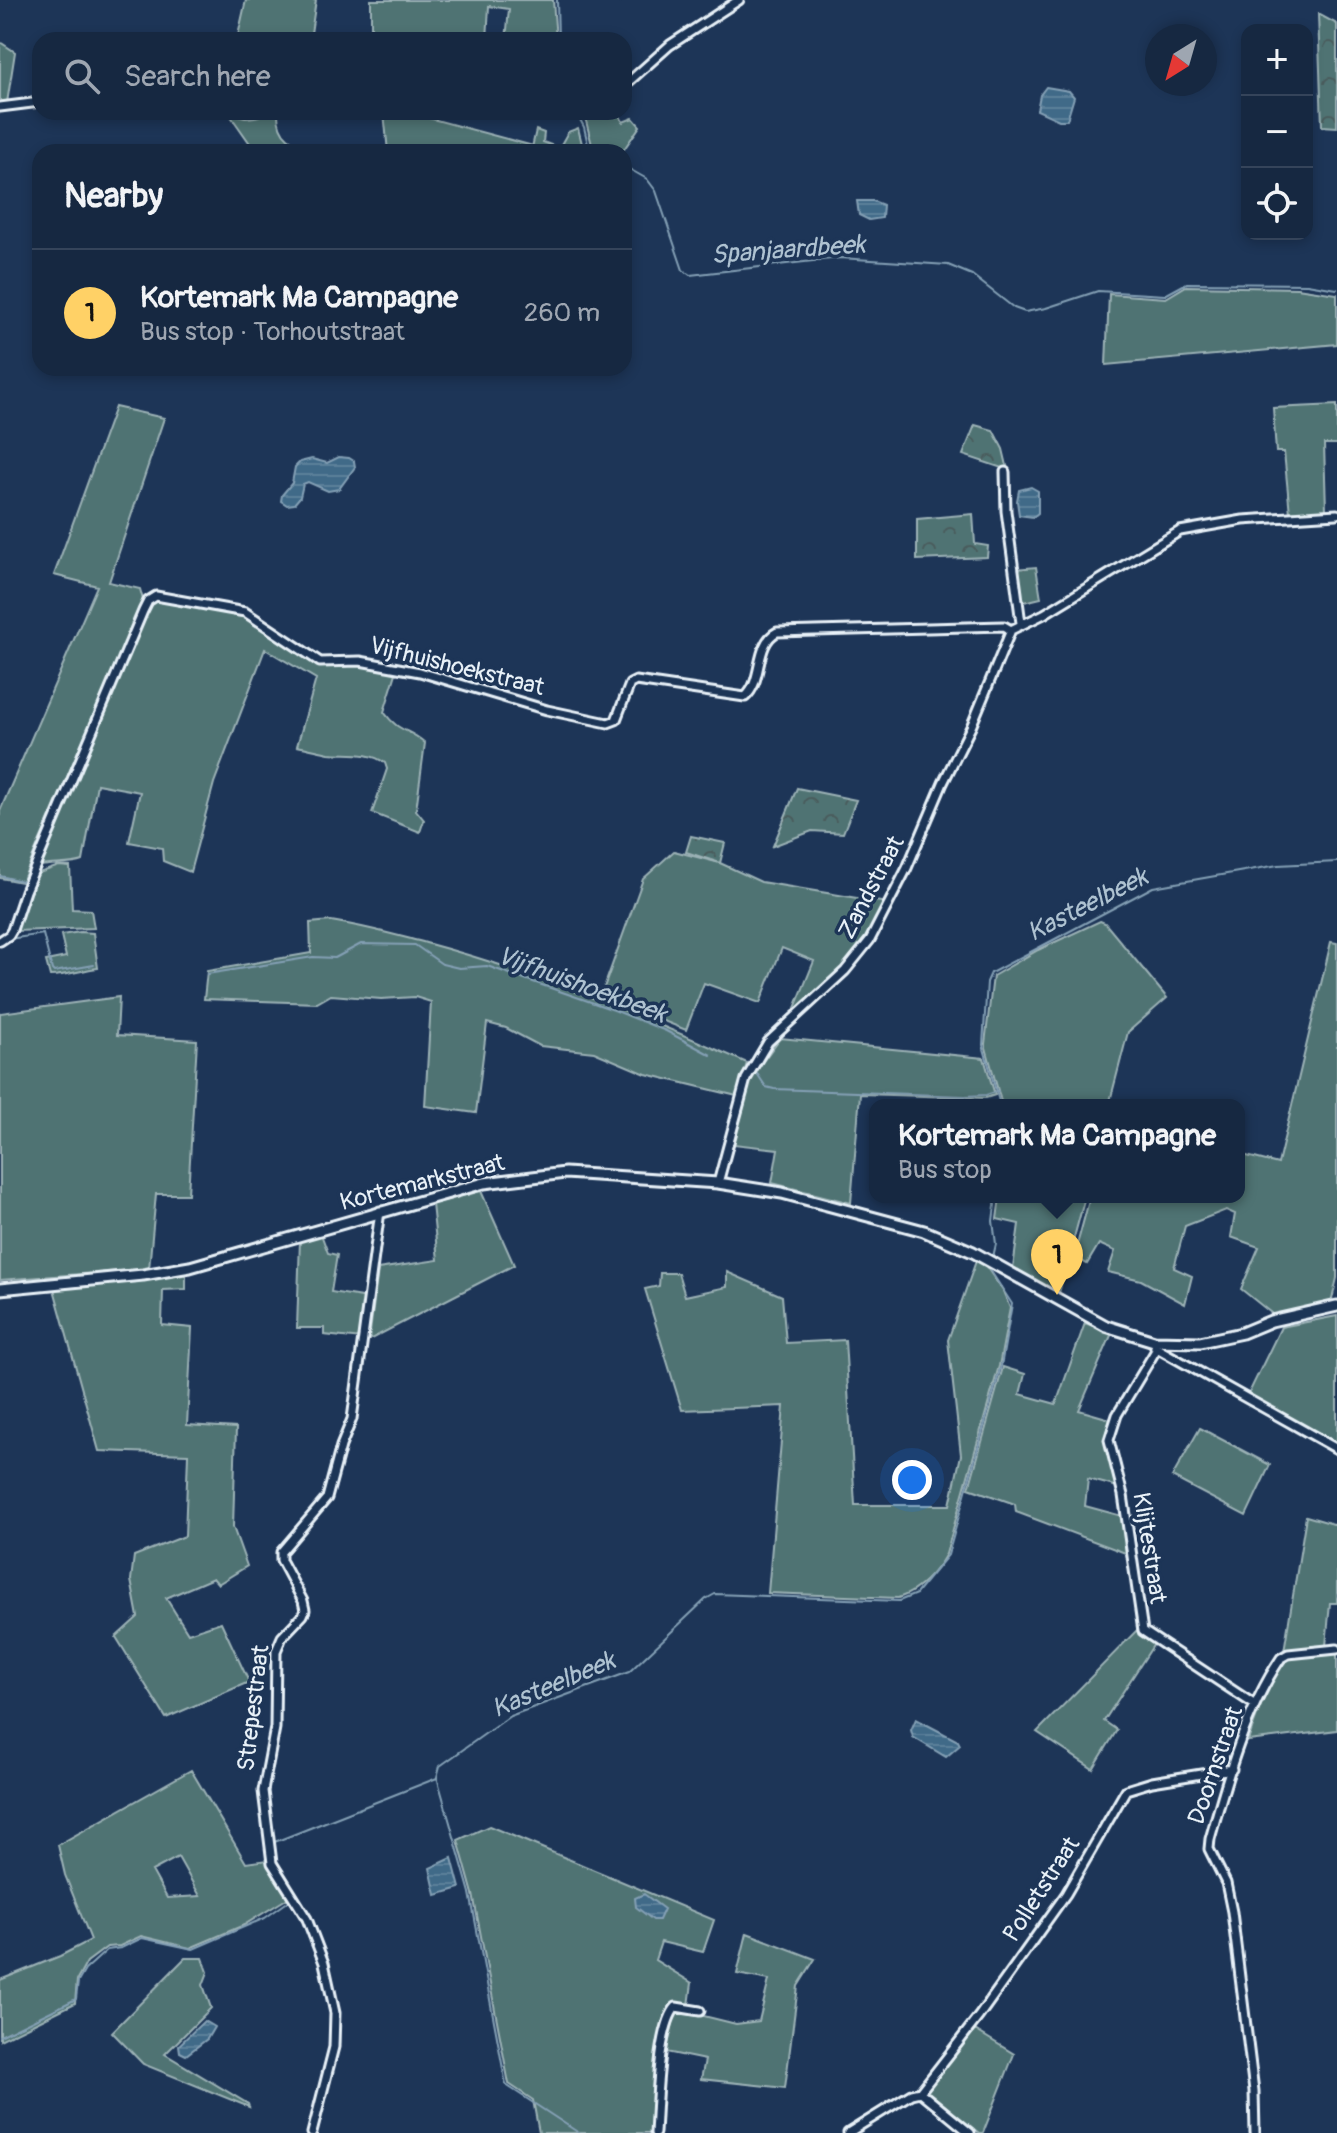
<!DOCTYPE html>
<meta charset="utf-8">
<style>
:root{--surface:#162841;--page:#23344c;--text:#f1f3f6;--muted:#9ea6b1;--line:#35445a;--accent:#ffd166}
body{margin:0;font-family:Pangolin,sans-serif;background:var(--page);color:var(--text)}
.controls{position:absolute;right:24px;top:24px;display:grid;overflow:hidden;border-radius:16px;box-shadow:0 4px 12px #0003}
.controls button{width:72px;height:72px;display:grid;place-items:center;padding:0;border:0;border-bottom:2px solid var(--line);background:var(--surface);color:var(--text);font:40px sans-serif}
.compass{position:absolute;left:1145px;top:24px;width:72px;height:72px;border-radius:50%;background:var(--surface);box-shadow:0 4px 12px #0003;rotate:217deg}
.you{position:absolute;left:912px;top:1480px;width:28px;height:28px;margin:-20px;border:6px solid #fff;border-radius:50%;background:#1a73e8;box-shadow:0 0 0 12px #1a73e833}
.badge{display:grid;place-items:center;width:52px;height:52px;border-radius:50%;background:var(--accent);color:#111;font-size:26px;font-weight:700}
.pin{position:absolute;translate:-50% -66px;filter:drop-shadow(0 2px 4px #0008)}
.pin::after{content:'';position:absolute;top:42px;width:28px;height:24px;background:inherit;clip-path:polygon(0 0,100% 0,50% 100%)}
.popup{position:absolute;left:869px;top:1099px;width:376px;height:104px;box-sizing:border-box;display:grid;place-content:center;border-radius:16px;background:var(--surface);filter:drop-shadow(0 2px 6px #0005);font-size:26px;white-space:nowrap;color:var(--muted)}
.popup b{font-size:30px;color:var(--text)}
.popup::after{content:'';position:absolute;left:50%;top:100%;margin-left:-16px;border:16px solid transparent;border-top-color:var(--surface)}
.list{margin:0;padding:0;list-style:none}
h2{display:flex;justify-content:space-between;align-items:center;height:104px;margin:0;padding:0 32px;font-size:34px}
h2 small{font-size:26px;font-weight:400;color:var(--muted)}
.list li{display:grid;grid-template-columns:52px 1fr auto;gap:24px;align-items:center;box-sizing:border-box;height:128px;padding:0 32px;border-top:2px solid var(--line)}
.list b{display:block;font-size:30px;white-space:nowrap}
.list p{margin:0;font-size:26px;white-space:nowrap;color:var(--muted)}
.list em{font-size:26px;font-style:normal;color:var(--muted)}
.icon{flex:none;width:44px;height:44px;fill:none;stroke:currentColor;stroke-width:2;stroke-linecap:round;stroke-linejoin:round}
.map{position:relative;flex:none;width:1337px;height:2133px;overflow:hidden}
.search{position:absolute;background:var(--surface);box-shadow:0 4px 12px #0003;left:32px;top:32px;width:600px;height:88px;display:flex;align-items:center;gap:20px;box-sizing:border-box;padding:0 28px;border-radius:24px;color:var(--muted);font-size:30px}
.panel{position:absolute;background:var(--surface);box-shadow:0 4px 12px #0003;left:32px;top:144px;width:600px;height:232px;border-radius:24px}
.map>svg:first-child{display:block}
</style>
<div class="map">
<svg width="1337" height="2133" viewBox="0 0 1337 2133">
<defs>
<pattern id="forest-crowns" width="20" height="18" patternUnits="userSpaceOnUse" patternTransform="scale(2)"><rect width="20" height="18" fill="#507373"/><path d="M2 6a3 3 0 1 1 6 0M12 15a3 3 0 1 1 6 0" fill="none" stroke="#4a5b5c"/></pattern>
<pattern id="water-rules" width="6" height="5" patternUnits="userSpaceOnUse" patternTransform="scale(2)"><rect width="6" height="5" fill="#416a88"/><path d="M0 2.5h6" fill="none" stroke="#5c809a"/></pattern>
</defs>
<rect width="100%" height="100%" fill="#1d3557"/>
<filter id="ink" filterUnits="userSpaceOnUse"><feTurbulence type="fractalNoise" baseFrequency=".0125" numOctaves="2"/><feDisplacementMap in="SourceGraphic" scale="16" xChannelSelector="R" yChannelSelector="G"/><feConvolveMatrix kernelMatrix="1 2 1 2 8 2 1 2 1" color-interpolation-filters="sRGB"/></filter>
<g filter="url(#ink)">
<path fill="#507373" stroke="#9cb2b6" stroke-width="2" fill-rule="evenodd" d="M 246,0 L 316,0 L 310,40 L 237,40 Z
M 371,0 L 553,0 L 556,40 L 506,40 L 509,9 L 489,6 L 487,40 L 371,40 Z
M 0,42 L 15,52 L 7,103 L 0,103 Z
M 228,112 C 240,116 254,122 265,112 L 278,112 C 277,138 295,144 315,152 L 256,152 Z
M 384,112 L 420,112 L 421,116 L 533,146 L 531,152 L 388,152 Z
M 580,112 L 618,112 L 623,122 L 633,118 L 640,126 L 622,152 L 606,152 L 592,145 L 586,121 Z
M 1186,286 L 1297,288 L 1337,294 L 1337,344 L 1106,365 L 1109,294 L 1166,298 Z
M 1337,405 L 1337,444 L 1324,444 L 1326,510 L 1290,513 L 1284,452 L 1276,452 L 1273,408 Z
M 115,407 L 164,418 L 109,582 L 140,589 L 143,600 L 22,882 L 0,878 L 0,811 L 97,586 L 54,575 Z
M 155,598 L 240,612 L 310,659 L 347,661 L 397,670 L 384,712 C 399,733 408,728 425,743 L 416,810 L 424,820 L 420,832 L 372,813 L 387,769 L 385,763 C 369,751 348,755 329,753 C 319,751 308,748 297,746 L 316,679 L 265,649 L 214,783 L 190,872 L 163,861 L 162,848 L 129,842 L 140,792 L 97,784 L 83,861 C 74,865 53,864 41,866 L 150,602 Z
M 674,851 L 720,863 L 761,882 L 887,903 C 862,952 838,973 800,1011 L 795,1008 L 814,961 L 782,948 L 760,1003 L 704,983 L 686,1030 L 601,996 L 643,879 Z
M 59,866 L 70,867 L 72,909 L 91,910 L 94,928 L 16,931 L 20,911 L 36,874 Z
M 331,921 C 364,926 395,935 426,943 C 538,973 642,1016 747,1063 L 737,1096 L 646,1074 L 594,1052 L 540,1046 L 506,1028 L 487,1023 L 476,1113 L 425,1106 L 431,1002 L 415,997 L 381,999 L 331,995 L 317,1003 L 204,999 L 207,971 L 311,953 L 310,923 Z
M 1100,921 L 1105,923 L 1167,998 L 1128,1032 L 1109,1105 L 1002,1105 L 985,1044 L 993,976 L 1038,950 Z
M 80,932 L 93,933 L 98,968 C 81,970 67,976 50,976 L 46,961 L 66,957 L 61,935 Z
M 1331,942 L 1337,943 L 1337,1278 L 1331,1304 L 1276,1317 L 1241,1289 L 1259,1247 L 1231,1237 L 1235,1214 L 1226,1210 L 1185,1226 L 1174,1268 L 1192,1276 L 1185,1304 L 1141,1280 L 1108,1272 L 1115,1251 L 1099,1244 L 1087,1264 L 1074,1256 L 1090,1197 L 1239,1197 L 1239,1154 L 1278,1164 Z
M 119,997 L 117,1035 L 197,1040 L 188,1194 L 156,1194 L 149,1269 L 0,1280 L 0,1013 Z
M 780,1038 L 984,1058 L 995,1095 L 986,1098 L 860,1094 L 851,1203 L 772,1183 L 778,1149 L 733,1144 L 748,1082 Z
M 481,1191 L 514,1265 L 369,1340 L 378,1269 L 438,1260 L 432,1204 Z
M 1000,1197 L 1085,1197 L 1059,1293 L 1013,1268 L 1019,1224 L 997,1219 Z
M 321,1234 L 328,1253 L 337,1255 L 331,1292 L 368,1298 L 362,1339 L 324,1335 L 324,1328 L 297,1328 L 300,1240 Z
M 976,1261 L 985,1265 L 1003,1291 L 1010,1308 L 999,1366 L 946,1554 C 936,1572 918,1592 898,1598 L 768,1593 L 784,1406 L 682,1410 L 645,1289 L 659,1286 L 660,1273 L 678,1273 L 685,1296 L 727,1287 L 727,1272 L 782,1296 L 786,1343 L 845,1340 L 855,1505 L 950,1505 L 961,1455 L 948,1340 Z
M 186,1271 L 186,1289 L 163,1290 L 162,1325 L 192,1328 L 187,1425 L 236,1428 L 233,1527 L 247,1566 L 218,1584 L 213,1578 L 166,1598 L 188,1633 L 221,1622 L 249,1682 L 166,1718 L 116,1637 L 138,1617 L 131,1580 L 134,1556 L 185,1536 L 188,1454 L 99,1451 L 54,1289 Z
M 1337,1316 L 1337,1445 L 1248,1395 L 1281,1327 Z
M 1085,1323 L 1112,1333 L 1079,1410 L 1110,1419 L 1105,1437 L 1118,1487 L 1088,1479 L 1085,1506 L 1122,1516 L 1128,1554 L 1016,1512 L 1015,1504 L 969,1488 L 1003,1367 L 1025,1374 L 1020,1394 L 1056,1404 Z
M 1200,1428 L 1270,1465 L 1246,1516 L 1172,1477 Z
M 1306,1516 L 1337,1525 L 1337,1603 L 1330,1603 L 1326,1646 L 1284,1651 Z
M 1137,1630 L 1154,1644 L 1104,1721 L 1117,1730 L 1093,1769 L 1037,1732 Z
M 1337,1653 L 1337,1730 L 1248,1741 C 1254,1723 1271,1671 1287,1661 C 1301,1652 1321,1654 1337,1653 Z
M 191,1770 L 246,1863 L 267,1860 L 288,1898 L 244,1925 L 190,1948 L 141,1936 L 120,1946 L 107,1947 L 87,1962 L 77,1980 L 75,2003 L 0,2040 L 0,1980 L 60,1956 L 91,1940 L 65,1875 L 58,1845 ZM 178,1857 L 200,1896 L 167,1898 L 152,1871 Z
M 489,1826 L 714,1920 L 703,1952 L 661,1942 L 655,1960 L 692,1983 L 689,2006 L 672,2004 C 652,2035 654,2096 652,2133 L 539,2133 L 533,2100 L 509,2084 L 473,1894 L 458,1840 Z
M 747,1933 L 815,1959 L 798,1986 L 785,2088 L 701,2079 L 705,2060 L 666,2052 L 675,2016 L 680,2010 L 736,2024 L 759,2021 L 769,1980 L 737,1974 Z
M 185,1958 L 203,1958 L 208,1972 L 203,1985 L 211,2008 L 165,2054 L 248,2104 L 249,2107 L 143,2064 L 112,2032 Z
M 975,2030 L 1014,2054 L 983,2133 L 979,2133 L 926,2090 Z"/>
<path fill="url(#forest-crowns)" stroke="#9cb2b6" stroke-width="2" d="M 1318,14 L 1337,24 L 1337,127 L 1322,126 Z
M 578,128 L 583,148 L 588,152 L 531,152 L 536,130 L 544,133 L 543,142 L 559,148 L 568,132 Z
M 975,425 L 993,430 L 1003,449 L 1008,470 L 963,455 Z
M 973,514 L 975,544 L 988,546 L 987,557 L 917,560 L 917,519 Z
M 1036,567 L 1041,598 L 1020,603 L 1016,569 Z
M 797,788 L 856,800 L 843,833 L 812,831 L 773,846 Z
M 691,836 L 725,843 L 720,863 L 686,852 Z"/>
<path fill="url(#water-rules)" stroke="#84a0b5" stroke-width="2" d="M 1046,87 L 1069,91 L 1074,97 L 1067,120 L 1059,120 L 1037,110 L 1040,95 Z
M 857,201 L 873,201 L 883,205 L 882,218 L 869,220 L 859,215 Z
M 339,457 L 349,458 L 354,461 L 355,467 L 339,489 L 328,491 L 308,482 L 303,484 L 300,497 L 294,504 L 287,505 L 281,501 L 282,495 L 292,483 L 295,467 L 300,462 L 312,459 L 327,463 Z
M 1031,487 L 1038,491 L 1038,513 L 1033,517 L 1019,515 L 1017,501 L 1019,490 Z
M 916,1719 L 958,1741 L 960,1745 L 946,1757 L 913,1737 L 911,1730 Z
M 452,1858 L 460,1888 L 436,1895 L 430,1868 Z
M 644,1894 L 664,1909 L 659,1920 L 653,1920 L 636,1907 L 635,1898 Z
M 204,2021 L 214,2027 L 207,2039 L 186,2055 L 180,2052 L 179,2045 Z"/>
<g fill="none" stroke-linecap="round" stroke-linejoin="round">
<path stroke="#84a0b5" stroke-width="2" d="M 557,0 L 558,40
M 612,0 L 617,2 L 621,0
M 576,112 L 584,127 L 589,149 L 594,152
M 624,166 L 647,179 L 656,191 L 683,270 L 690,275 L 840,258 L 948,265 L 972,275 L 1014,308 L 1025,312 L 1046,308 L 1098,291 L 1165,295 L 1187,283 L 1307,284 L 1337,289
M 0,876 L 26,882
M 9,939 L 43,934 L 52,970 L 54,972 L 94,965
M 207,974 L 313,957 L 335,958 L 361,944 L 415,945 L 442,964 L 459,968 L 487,966 L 614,1010 L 666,1031 L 711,1055
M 756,1072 L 766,1087 L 774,1089 L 965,1096 L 986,1095 L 998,1091
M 1000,1105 L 983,1045 L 987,982 L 991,973 L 1153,887 L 1278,865 L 1337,862
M 993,1257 L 996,1244 L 993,1221 L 996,1197
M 272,1843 L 437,1778
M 275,1858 L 297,1894
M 0,2036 L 76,1999 L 78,1982 L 85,1970 L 107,1950 L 121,1948 L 142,1938 L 193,1949 L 265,1918 L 289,1901
M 579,2133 L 506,2085 L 470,1893 L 437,1777 L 440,1766 L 510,1716 L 629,1672 L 706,1599 L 715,1594 L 899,1601 L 916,1594 L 948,1555 L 1001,1366 L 1012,1304 L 990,1270"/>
<defs>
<path id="street" d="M 624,86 L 670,45 L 739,0
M 0,107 L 40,102
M 1005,472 L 1006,511 L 1021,623
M 0,941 L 9,935 L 12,930 L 25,891 L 143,611 L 148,601 L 156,596 L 245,612 L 320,662 L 360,661 L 420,672 L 547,710 L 608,723 L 616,720 L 630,684 L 636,681 L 745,697 C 764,681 754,644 777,632 L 1004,626 L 1011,630
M 718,1183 L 746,1079 L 768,1042 L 845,971 L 870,940 L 907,868 L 943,783 L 971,727 L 1011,630 L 1044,614 L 1180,531 L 1243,520 L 1337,514
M 1155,1347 L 1337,1449
M 1156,1350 L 1117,1415 L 1109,1440 L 1123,1495 L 1143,1631 L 1255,1705
M 920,2092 L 979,2016 L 1066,1894 L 1126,1790 L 1152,1782 L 1232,1769
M 312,2133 L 334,2047 L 335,2013 L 324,1963 L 307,1919 L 272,1863 L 263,1791 L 275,1728 L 276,1651 L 282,1637 L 303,1615 L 305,1610 L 303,1601 L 281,1560 L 281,1552 L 327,1498 L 341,1446 L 352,1419 L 380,1211
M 655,2133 C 657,2105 658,2026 676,2007 L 700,2011
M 848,2133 L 911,2094 L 920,2092 L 970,2133
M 1255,2133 L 1254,2091 L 1232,1912 L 1226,1883 L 1209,1849 L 1210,1839 C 1227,1778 1245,1712 1281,1658 L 1288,1654 L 1337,1649"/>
<path id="secondary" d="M 0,1289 L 143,1275 L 190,1267 L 484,1183 L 565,1173 L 718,1183 L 782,1193 L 924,1231 L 973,1252 L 1106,1326 L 1154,1341 L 1200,1342 L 1242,1333 L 1271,1321 L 1337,1306"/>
</defs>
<use href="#street" stroke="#e8f1f8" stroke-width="13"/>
<use href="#secondary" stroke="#e8f1f8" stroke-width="15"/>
<use href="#street" stroke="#1d3557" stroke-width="7"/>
<use href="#secondary" stroke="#1d3557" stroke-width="9"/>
</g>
</g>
<g text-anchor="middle" stroke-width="7" stroke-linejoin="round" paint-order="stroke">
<g font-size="24" fill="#e8f1f8" stroke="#1d3557">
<text transform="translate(457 666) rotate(14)" y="8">Vijfhuishoekstraat</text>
<text transform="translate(871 887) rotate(-62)" y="8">Zandstraat</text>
<text transform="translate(422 1182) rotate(-14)" y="8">Kortemarkstraat</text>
<text transform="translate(1150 1548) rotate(81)" y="8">Klijtestraat</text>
<text transform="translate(253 1708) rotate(-83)" y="8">Strepestraat</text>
<text transform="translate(1215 1765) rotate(-71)" y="8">Doornstraat</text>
<text transform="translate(1041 1889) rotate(-57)" y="8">Polletstraat</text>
</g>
<g font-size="26" font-style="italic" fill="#aec2d1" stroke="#1d3557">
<text transform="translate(788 249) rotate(-4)" y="9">Spanjaardbeek</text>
<text transform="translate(1087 904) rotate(-27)" y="9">Kasteelbeek</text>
<text transform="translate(582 984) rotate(20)" y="9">Vijfhuishoekbeek</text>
<text transform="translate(553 1684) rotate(-23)" y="9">Kasteelbeek</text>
</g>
</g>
</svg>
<div class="controls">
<button>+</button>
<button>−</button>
<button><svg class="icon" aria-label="locate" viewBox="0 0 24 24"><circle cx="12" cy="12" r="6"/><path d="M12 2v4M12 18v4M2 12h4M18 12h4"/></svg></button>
</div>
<svg class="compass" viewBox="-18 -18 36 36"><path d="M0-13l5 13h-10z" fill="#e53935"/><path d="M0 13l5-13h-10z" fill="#9ea6b1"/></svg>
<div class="you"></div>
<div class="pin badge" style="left:1057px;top:1295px">1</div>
<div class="popup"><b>Kortemark Ma Campagne</b>Bus stop</div>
<div class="search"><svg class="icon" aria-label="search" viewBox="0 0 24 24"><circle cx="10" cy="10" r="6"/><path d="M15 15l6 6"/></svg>Search here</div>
<section class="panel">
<h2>Nearby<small></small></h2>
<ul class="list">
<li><span class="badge">1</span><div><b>Kortemark Ma Campagne</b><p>Bus stop · Torhoutstraat</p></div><em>260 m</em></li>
</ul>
</section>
</div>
